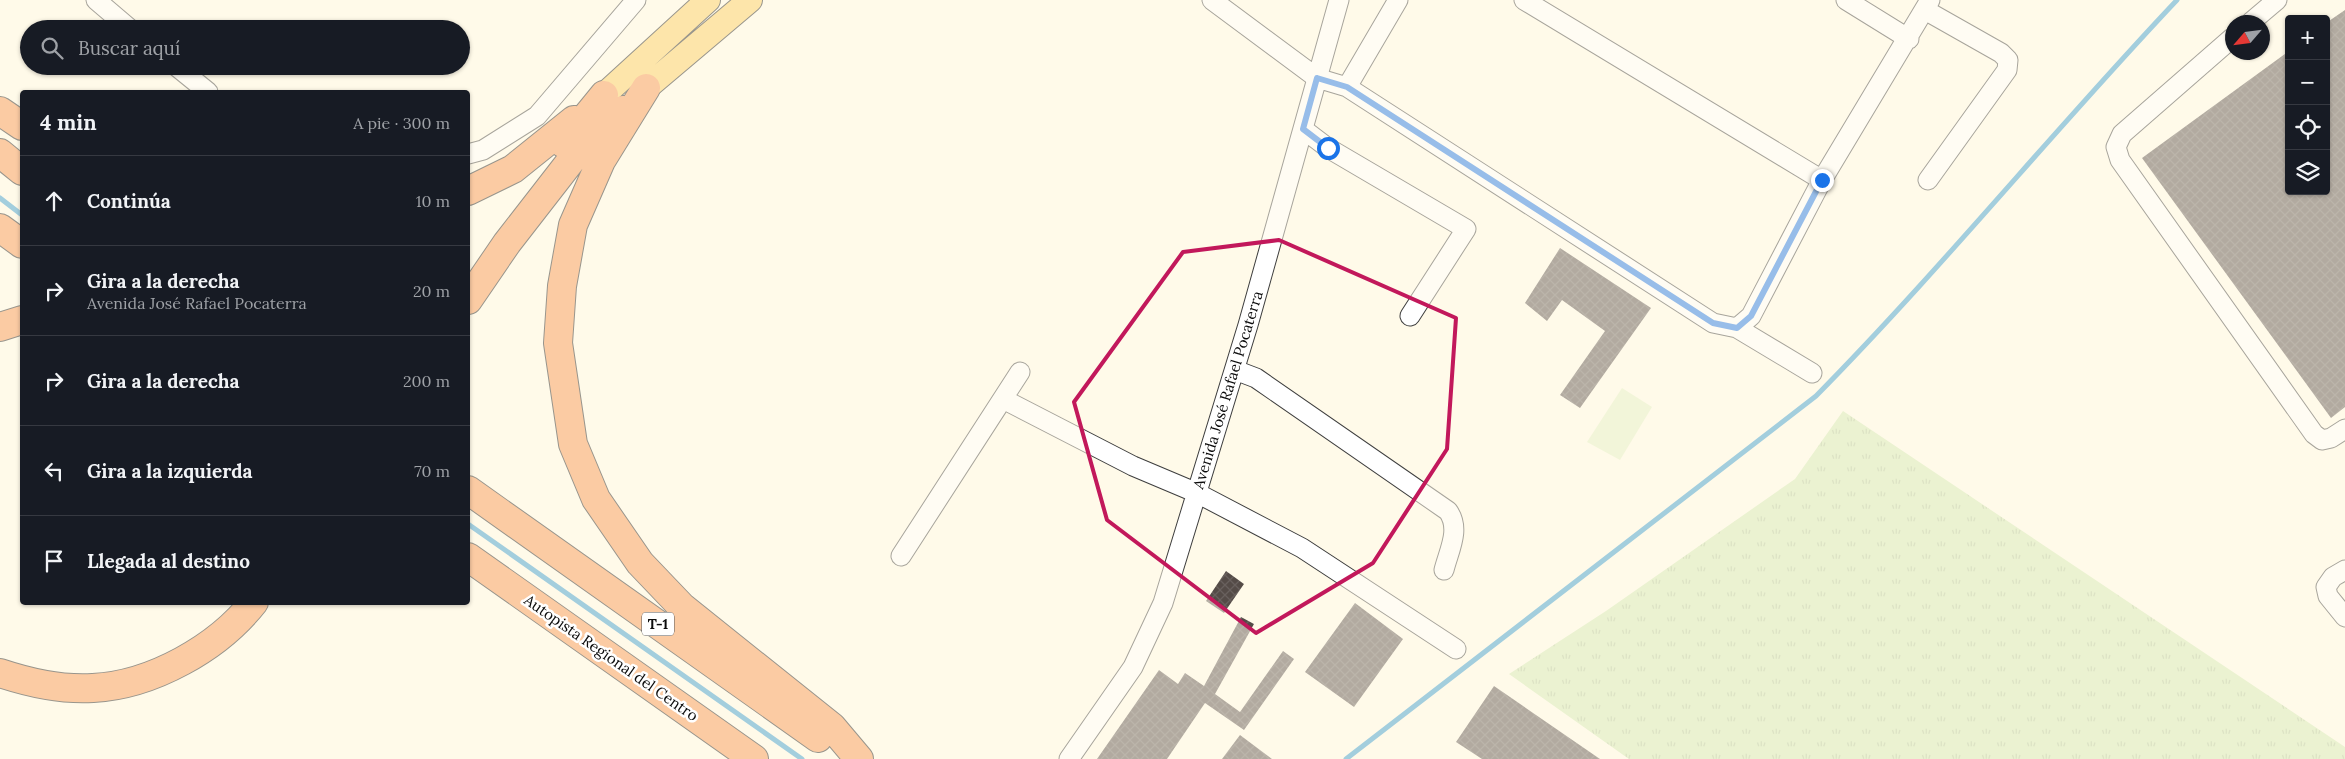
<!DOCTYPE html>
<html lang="es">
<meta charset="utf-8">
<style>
:root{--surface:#171b24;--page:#20242c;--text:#f1f3f6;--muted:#9ea1a6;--line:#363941}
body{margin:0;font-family:Lora,serif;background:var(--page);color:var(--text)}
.controls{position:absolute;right:15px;top:15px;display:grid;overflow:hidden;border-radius:5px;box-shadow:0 1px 4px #0004}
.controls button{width:45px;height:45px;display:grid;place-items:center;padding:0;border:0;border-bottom:1px solid var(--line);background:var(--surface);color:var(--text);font:25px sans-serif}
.compass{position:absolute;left:2225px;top:15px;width:45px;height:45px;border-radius:50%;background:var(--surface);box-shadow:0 1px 4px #0004;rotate:242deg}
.stop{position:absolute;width:15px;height:15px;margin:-11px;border:4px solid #1a73e8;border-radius:50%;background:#fff}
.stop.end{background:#1a73e8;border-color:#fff;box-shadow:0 1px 5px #0008}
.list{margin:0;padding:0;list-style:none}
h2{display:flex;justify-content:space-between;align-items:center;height:65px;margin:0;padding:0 20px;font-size:21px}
h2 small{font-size:16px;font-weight:400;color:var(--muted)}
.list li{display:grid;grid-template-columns:32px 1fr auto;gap:15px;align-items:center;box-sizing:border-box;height:90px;padding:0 20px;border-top:1px solid var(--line)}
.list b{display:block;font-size:19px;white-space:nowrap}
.list p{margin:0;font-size:16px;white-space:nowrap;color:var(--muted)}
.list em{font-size:16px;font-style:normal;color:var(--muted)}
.icon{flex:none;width:28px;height:28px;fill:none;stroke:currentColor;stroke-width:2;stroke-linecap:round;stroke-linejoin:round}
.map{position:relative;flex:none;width:2345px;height:759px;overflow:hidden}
.search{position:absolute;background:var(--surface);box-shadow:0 1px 4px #0004;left:20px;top:20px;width:450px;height:55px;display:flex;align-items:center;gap:12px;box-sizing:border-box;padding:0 18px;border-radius:28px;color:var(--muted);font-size:19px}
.panel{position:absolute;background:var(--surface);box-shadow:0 1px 4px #0004;left:20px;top:90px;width:450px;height:515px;border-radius:5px}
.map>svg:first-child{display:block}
</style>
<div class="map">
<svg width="2345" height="759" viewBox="0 0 2345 759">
<defs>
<pattern id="grass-tufts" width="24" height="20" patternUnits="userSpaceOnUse" patternTransform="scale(1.25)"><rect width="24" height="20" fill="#d2e9b3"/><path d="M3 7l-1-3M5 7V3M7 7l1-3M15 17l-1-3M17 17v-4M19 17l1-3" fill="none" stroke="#b3c699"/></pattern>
<pattern id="building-cross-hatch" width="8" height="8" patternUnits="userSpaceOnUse" patternTransform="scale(1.25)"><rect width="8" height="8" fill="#544b47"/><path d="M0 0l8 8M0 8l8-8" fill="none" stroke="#68605d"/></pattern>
</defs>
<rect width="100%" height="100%" fill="#fffae9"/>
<path fill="url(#grass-tufts)" d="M 1843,411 L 2345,747 L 2345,759 L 1629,759 L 1509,674 L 1606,611 L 1795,479 Z"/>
<path fill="#e3f0c5" d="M 1622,388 L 1652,407 L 1620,460 L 1587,442 Z"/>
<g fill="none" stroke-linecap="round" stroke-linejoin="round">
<path stroke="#3399cf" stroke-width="5" d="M 0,198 L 22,215
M 468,524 L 802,759
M 1346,759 L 1816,396 C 1941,269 2054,130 2177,0"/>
</g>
<path fill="url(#building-cross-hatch)" d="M 2345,10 L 2345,407 L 2331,418 L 2142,158 L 2289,51 L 2289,191 L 2326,191 L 2326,23 Z
M 1560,248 L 1651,308 L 1580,408 L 1560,395 L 1605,331 L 1562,300 L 1547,321 L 1525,303 Z
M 1226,571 L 1244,584 L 1224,613 L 1206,601 Z
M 1355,603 L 1403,639 L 1354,707 L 1305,672 Z
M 1241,617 L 1254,624 L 1215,694 L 1240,712 L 1283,651 L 1294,659 L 1244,730 L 1205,703 L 1167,759 L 1097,759 L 1159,670 L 1178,684 L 1185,673 L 1204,686 Z
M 1494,686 L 1600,759 L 1482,759 L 1456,742 Z
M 1240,735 L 1272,759 L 1222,759 Z"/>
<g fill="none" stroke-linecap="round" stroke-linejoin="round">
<defs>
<path id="minor" d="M 96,0 L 130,29
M 1212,0 L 1317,78 L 1347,87 L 1713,323 L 1737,328 L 1751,316 L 1822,180 L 1930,0
M 1524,0 L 1822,180
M 1846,0 L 1909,39
M 1925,10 L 2001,53 L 2008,60 L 2007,70 L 1928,180
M 2251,22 L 2277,0
M 2232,38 L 2122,134 L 2116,147 L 2120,160 L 2314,434 L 2322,440 L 2331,438 L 2345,429
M 176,66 L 208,92
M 1347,87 L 1398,0
M 1303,129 L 1328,148 L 1466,229 L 1410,316
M 468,154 L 483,150 L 537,116 L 636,0
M 1737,328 L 1812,373
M 1235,370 L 1256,378 L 1448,511 C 1461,529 1449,550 1444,570
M 1003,399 L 1133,466 L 1197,493 L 1302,548 L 1456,649
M 901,556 L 1020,372
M 2345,570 L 2333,577 L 2326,587 L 2328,596 L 2345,617
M 1069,759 L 1133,667 L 1163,603 L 1248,325 L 1339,0"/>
<path id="major" d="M 646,88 L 750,0
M 604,95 L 708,0"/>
<path id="highway" d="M 646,88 L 601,161 L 573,225 L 562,286 L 558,343 L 573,444 L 596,499 L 640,563 L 682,607 L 832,727 L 859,759
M 0,111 L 22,126
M 564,144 L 604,95
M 0,153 L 22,171
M 468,191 L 513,169 L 574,120
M 0,228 L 22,244
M 468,300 L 507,243 L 580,149 L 623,110
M 0,327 L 22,320
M 468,490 L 818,738
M 468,557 L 754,759
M 0,673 C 30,683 61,690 93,688 C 152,685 218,648 254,602"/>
</defs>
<use href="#minor" stroke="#3e3e3e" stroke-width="21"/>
<use href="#major" stroke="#1c1c1c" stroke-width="26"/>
<use href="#highway" stroke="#1c1c1c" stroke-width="30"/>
<use href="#minor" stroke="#fff" stroke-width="19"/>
<use href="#major" stroke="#fbcd5d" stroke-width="24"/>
<use href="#highway" stroke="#f7934f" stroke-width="28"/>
</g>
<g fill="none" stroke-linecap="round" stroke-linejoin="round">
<path stroke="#1a73e8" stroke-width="6" d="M 1328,148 L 1303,129 L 1317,78 L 1347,87 L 1713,323 L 1737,328 L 1751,316 L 1822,180"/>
</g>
<path d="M0 0H2345V759H0ZM 1279,240 L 1456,318 L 1447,449 L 1373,563 L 1256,633 L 1107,520 L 1074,402 L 1183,252 Z" fill="#fffae9" fill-opacity=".55" fill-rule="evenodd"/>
<path fill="none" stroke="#c2185b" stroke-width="4" stroke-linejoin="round" d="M 1279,240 L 1456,318 L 1447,449 L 1373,563 L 1256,633 L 1107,520 L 1074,402 L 1183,252 Z"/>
<g text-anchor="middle" stroke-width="5" stroke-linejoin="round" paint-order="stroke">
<rect fill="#fff" stroke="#545454" stroke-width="1" x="642" y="612.5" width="32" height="23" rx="4"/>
<g font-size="14" font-weight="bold" fill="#0b0b0b">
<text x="658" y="629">T-1</text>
</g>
<g font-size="15" fill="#0b0b0b" stroke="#fff">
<text transform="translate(1228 390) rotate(-73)" y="5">Avenida José Rafael Pocaterra</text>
<text transform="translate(611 658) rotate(35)" y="5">Autopista Regional del Centro</text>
</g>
</g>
</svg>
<div class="controls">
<button>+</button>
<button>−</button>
<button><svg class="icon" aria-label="locate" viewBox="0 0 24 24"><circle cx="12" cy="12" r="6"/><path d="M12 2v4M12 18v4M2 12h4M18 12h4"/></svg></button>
<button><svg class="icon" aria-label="layers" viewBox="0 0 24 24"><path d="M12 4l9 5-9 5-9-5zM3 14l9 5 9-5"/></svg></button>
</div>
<svg class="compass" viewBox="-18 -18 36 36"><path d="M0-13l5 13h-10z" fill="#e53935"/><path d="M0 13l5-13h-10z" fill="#9ea1a6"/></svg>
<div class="stop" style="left:1328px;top:148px"></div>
<div class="stop end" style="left:1822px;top:180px"></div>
<div class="search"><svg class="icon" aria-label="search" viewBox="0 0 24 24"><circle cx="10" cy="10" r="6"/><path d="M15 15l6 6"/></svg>Buscar aquí</div>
<section class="panel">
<h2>4 min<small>A pie · 300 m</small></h2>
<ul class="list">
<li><svg class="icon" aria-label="ahead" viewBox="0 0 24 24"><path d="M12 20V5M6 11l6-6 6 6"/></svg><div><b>Continúa</b></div><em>10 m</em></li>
<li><svg class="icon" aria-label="right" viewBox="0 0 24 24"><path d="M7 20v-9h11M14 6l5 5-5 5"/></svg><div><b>Gira a la derecha</b><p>Avenida José Rafael Pocaterra</p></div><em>20 m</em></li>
<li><svg class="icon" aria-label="right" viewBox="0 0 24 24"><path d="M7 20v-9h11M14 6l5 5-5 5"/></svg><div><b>Gira a la derecha</b></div><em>200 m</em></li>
<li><svg class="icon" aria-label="left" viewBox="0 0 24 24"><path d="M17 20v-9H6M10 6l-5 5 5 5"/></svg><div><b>Gira a la izquierda</b></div><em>70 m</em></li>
<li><svg class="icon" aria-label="arrive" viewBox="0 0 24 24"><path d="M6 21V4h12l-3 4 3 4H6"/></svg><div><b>Llegada al destino</b></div></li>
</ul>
</section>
</div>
